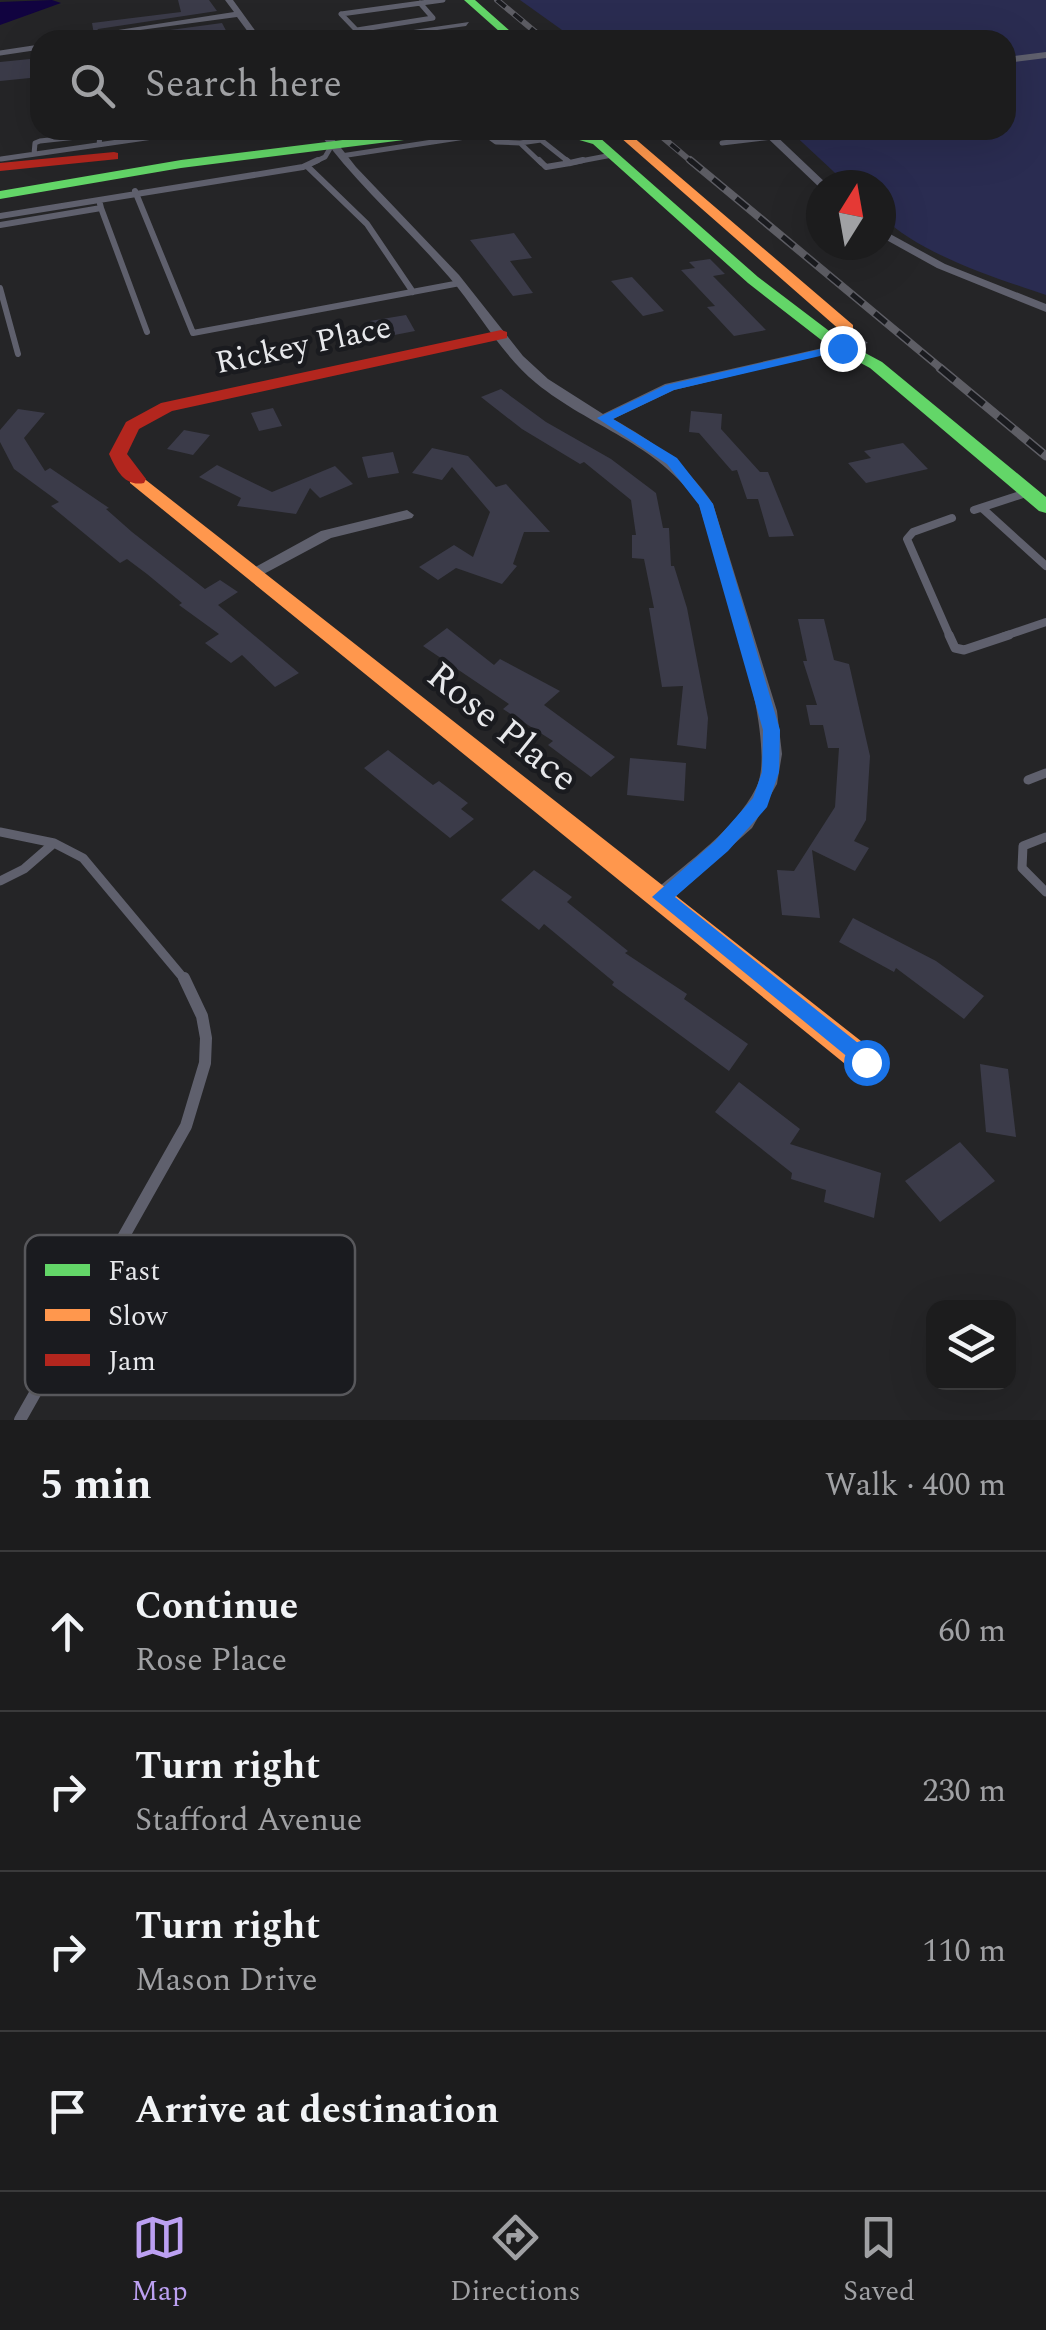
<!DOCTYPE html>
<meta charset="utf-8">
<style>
:root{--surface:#1c1c1d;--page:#252526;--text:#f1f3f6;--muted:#a0a1a4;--line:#3a3a3b;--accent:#bca0f2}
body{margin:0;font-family:Spectral,serif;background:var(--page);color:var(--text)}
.controls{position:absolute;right:30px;bottom:30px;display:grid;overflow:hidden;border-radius:20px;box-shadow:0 10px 40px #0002}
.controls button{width:90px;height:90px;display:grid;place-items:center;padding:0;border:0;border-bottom:2px solid var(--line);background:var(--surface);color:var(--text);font:50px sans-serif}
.compass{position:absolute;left:806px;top:170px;width:90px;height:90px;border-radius:50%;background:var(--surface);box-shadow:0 10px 40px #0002;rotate:11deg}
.stop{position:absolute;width:30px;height:30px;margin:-22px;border:8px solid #1a73e8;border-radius:50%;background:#fff}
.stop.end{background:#1a73e8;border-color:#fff;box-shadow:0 2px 10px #0008}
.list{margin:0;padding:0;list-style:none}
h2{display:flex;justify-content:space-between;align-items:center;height:130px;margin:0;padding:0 40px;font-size:42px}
h2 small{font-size:32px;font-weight:400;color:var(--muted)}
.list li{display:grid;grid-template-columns:65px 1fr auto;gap:30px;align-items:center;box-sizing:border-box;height:160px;padding:0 40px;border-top:2px solid var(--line)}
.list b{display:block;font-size:38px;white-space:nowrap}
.list p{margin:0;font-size:32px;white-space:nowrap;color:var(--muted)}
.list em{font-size:32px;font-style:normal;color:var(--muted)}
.icon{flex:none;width:55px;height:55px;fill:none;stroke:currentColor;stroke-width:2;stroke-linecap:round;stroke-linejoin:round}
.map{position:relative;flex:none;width:1046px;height:1420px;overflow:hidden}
.search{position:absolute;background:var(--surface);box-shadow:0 10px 40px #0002;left:30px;right:30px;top:30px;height:110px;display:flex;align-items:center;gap:25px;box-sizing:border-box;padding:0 35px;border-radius:30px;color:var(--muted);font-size:38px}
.sheet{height:770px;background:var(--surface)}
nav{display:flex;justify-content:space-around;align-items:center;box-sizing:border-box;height:140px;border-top:2px solid var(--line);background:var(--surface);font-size:28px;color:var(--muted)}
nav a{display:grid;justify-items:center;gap:5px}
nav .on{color:var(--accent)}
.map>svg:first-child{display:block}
</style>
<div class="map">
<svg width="1046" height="1420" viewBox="0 0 1046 1420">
<rect width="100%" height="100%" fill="#252527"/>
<path fill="#2a2c51" d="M 520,0 L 1046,0 L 1046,295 C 993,277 922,255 881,216 L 881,185 L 848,185 L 789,130 L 1006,130 L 1006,40 L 603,40 L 562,30 Z"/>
<path fill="#110340" d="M 52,0 L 61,3 L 0,25 L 0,2 Z"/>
<path fill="#3b3b49" d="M 178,0 L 209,0 L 217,11 L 98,29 L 95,34 L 104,39 L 222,23 L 231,40 L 95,40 L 92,23 L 181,12 Z
M 40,58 L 40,77 L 0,81 L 0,62 Z
M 514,233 L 532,258 L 510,261 L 533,293 L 513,296 L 470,240 Z
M 710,259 L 725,274 L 713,276 L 766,330 L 734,336 L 707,307 L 715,306 L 681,270 L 695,268 L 689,262 Z
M 632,277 L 664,311 L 643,316 L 611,281 Z
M 406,315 L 415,331 L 379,338 L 370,321 Z
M 501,389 L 546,422 L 611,459 L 656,493 L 663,528 L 669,528 L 671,566 L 674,566 L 687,608 L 708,718 L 706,749 L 677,745 L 683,686 L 662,687 L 649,608 L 654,608 L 644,559 L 632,558 L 632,535 L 636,535 L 631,500 L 584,462 L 580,464 L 522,429 L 481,397 Z
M 273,408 L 282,426 L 259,431 L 251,413 Z
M 18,409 L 45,413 L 24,438 L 45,471 L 50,468 L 109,508 L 106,509 L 132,532 L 205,589 L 220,580 L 238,592 L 218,605 L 299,673 L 275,687 L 242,655 L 231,663 L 205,643 L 219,634 L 179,605 L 182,603 L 147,574 L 127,559 L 120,563 L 51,506 L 59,502 L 14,469 L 0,442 L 0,430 Z
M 691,411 L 722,414 L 721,429 L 760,472 L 768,472 L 794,536 L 769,537 L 758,499 L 747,499 L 737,470 L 732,471 L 699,433 L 689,432 Z
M 184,430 L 210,435 L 193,455 L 167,449 Z
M 903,443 L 928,469 L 866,483 L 848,463 L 871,458 L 864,451 Z
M 432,448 L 468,456 L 496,487 L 506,484 L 550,532 L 524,532 L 513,564 L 517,566 L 502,584 L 456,568 L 438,580 L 419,567 L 454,545 L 473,557 L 490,512 L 452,467 L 442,480 L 412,473 Z
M 393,452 L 399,473 L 368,478 L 362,457 Z
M 217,465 L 272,492 L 335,466 L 353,484 L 320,498 L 310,488 L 296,514 L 237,506 L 241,498 L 199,477 Z
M 798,619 L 824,619 L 834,660 L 849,664 L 870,756 L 866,820 L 854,841 L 869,848 L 855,871 L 812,850 L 820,918 L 782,915 L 777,870 L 794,871 L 835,807 L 839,748 L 828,748 L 823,725 L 810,725 L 806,705 L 817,705 L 803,661 L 807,661 Z
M 447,628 L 494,665 L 500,659 L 560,691 L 544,705 L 615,757 L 591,777 L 548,745 L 553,741 L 503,709 L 509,704 L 423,646 Z
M 388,750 L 433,785 L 439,781 L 468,803 L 461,809 L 474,819 L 450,838 L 409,805 L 364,768 Z
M 630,758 L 686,763 L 684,801 L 627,795 Z
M 534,870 L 572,897 L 567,902 L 628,951 L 625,953 L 687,994 L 684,999 L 748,1044 L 729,1071 L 612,985 L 614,982 L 544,924 L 539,930 L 501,900 Z
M 853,918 L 936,961 L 984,996 L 964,1019 L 896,968 L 894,972 L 839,942 Z
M 980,1064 L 1008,1069 L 1016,1137 L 986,1132 Z
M 739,1082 L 800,1129 L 790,1144 L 881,1173 L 874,1218 L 824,1202 L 826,1190 L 791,1179 L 792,1173 L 715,1112 Z
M 960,1142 L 995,1181 L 940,1222 L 905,1181 Z"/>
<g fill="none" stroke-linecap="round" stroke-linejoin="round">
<path stroke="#5f606d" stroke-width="5" d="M 341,14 L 443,0
M 341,14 L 366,40
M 357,30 L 433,18 L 420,3
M 443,40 L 478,35
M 0,53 L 40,47
M 481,131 L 496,142 L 520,143
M 722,143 L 772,137
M 34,154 L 35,143 L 40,141 L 95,135 L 100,136 L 99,144
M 341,156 L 485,134
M 1,159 L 201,130
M 312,163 L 325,157 L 332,145
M 541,163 L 520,143 L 541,140 L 570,163
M 570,163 L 612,155"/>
<path stroke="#5f606d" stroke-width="6" d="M 539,160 L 546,167 L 570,163
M 566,160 L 570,163
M 570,163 L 583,160
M 307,166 L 367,224 L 413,292
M 135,191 L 193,333 L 460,283
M 101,208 L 147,332
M 0,216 L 303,167 L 318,160
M 0,225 L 101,208 L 100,204
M 0,288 L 18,354"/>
<path stroke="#5f606d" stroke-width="8" d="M 982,508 L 1046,566
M 974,510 L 1026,493
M 950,637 L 907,539 L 913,532 L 952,518
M 1002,637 L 1046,622"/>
<path stroke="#5f606d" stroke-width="9" d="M 949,635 L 955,648 L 964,650 L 1009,635
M 1028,780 L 1046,773
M 0,832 L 54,843 L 83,858 L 185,980
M 1046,837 L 1023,846 L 1022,868 L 1046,892
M 0,881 L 24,869 L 54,843"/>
<path stroke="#5f606d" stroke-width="12" d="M 20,1420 L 186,1126 L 205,1063 L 206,1038 L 202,1016 L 184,978"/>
<path fill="#5f606d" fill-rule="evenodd" d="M 225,0 L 233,0 L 262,40 L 254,40 L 237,17 L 103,35 L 99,33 L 234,12 Z
M 469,22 L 466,26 L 366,40 L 344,40 Z
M 1046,52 L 1046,58 L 1006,63 L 1006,57 Z
M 317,130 L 327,130 L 356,167 L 459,275 L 523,356 L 548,379 L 603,414 L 665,384 L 862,339 L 868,343 L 674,390 L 613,419 C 654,442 687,465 713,504 L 777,711 L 782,754 L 777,784 L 752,828 L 668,903 L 661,906 L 654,903 L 651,897 L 654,891 C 690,860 734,831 756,788 C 781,740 715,561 699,504 C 656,442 591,428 536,383 C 500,353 479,312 449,277 C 406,227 356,184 317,130 Z
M 759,130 L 770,130 L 828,185 L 819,187 Z
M 881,229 L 945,264 L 1046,304 L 1046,312 L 937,268 L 881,237 Z
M 407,510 L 414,515 L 412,518 L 331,538 L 260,576 L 248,576 L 246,572 L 321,531 Z"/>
<path fill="#63d668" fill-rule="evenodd" d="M 464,0 L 475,0 L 520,40 L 509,40 Z
M 423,130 L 458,130 L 452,134 L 181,168 L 0,199 L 0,191 L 181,160 Z
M 545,130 L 581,134 L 578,130 L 591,130 L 758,277 L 841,340 L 882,362 L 1046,497 L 1046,513 L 1039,511 L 870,368 L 829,346 L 748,283 L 593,144 Z"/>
<path fill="#ff974d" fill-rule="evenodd" d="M 612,130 L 625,130 L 853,325 L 853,331 L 841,331 Z
M 137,473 L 875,1052 L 879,1062 L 875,1072 L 865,1076 L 855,1072 L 130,483 L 130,475 Z"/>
<path fill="#b3261e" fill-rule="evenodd" d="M 114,152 L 118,153 L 118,159 L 0,171 L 0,163 Z
M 501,330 L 507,332 L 507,338 L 172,411 L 139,429 L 127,454 L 146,479 L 144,483 C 124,487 116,469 109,454 L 126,422 L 161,403 Z"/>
<defs>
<path id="rail-far2" d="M 497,0 L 545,40
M 654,130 L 693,163"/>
<path id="rail-far1" d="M 690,160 L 943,370"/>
<path id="rail" d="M 940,368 L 1046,456"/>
</defs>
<use href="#rail-far2" stroke="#5e5e65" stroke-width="6"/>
<use href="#rail-far1" stroke="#5e5e65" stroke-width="8"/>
<use href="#rail" stroke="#5e5e65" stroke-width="9"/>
<use href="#rail-far2" stroke="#1a1b1f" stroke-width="4" stroke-dasharray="11" stroke-linecap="butt"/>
<use href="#rail-far1" stroke="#1a1b1f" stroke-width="5" stroke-dasharray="15" stroke-linecap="butt"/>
<use href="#rail" stroke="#1a1b1f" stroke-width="6" stroke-dasharray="19" stroke-linecap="butt"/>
</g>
<path fill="#1a73e8" d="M 842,344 L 846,350 L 674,390 L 613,419 L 677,458 L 713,504 L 780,730 L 779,772 L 767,807 L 728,851 L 675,897 L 873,1055 L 876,1062 L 866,1072 L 652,897 L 715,841 L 753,798 L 762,772 L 763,730 L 699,505 L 667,464 L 597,418 L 666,385 Z"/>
<g text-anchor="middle" stroke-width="9" stroke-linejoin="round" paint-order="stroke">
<g font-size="32" fill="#e7e8eb" stroke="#1a1b1f">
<text transform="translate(303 344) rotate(-12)" y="11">Rickey Place</text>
</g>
<g font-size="38" fill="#e7e8eb" stroke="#1a1b1f">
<text transform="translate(503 726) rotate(39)" y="13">Rose Place</text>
</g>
</g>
<rect x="25" y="1235" width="330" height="160" rx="15" fill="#1a1b1f" stroke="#58585c" stroke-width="2.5"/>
<rect x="45" y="1264" width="45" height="12" fill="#63d668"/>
<rect x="45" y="1309" width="45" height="12" fill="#ff974d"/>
<rect x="45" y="1354" width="45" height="12" fill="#b3261e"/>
<g font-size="28" fill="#e7e8eb">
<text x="108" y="1280">Fast</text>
<text x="108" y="1325">Slow</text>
<text x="108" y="1370">Jam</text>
</g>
</svg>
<div class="controls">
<button><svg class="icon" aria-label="layers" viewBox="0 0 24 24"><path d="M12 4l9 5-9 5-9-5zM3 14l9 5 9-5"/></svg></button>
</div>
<svg class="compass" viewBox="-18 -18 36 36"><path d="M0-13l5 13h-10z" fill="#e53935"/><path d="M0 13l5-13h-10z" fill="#a0a1a4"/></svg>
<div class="stop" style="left:866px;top:1062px"></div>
<div class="stop end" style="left:842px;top:348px"></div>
<div class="search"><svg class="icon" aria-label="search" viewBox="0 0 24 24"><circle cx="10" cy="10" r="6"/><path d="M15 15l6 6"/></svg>Search here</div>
</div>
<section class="sheet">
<h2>5 min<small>Walk · 400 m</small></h2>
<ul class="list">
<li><svg class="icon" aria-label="ahead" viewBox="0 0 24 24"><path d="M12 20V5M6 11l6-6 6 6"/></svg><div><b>Continue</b><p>Rose Place</p></div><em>60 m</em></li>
<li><svg class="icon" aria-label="right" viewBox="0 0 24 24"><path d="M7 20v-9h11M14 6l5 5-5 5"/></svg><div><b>Turn right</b><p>Stafford Avenue</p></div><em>230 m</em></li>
<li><svg class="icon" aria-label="right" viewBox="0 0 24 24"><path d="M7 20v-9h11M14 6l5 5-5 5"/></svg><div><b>Turn right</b><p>Mason Drive</p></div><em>110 m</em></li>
<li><svg class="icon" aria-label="arrive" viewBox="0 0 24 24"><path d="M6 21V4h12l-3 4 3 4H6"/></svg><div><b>Arrive at destination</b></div></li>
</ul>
</section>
<nav>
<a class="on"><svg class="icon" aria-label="map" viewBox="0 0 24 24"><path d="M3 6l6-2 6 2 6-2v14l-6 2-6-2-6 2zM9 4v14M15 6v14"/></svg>Map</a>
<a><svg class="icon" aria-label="directions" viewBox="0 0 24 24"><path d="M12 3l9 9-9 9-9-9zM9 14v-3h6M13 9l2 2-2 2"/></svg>Directions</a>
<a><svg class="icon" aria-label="saved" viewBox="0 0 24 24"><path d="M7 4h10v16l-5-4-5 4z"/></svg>Saved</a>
</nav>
